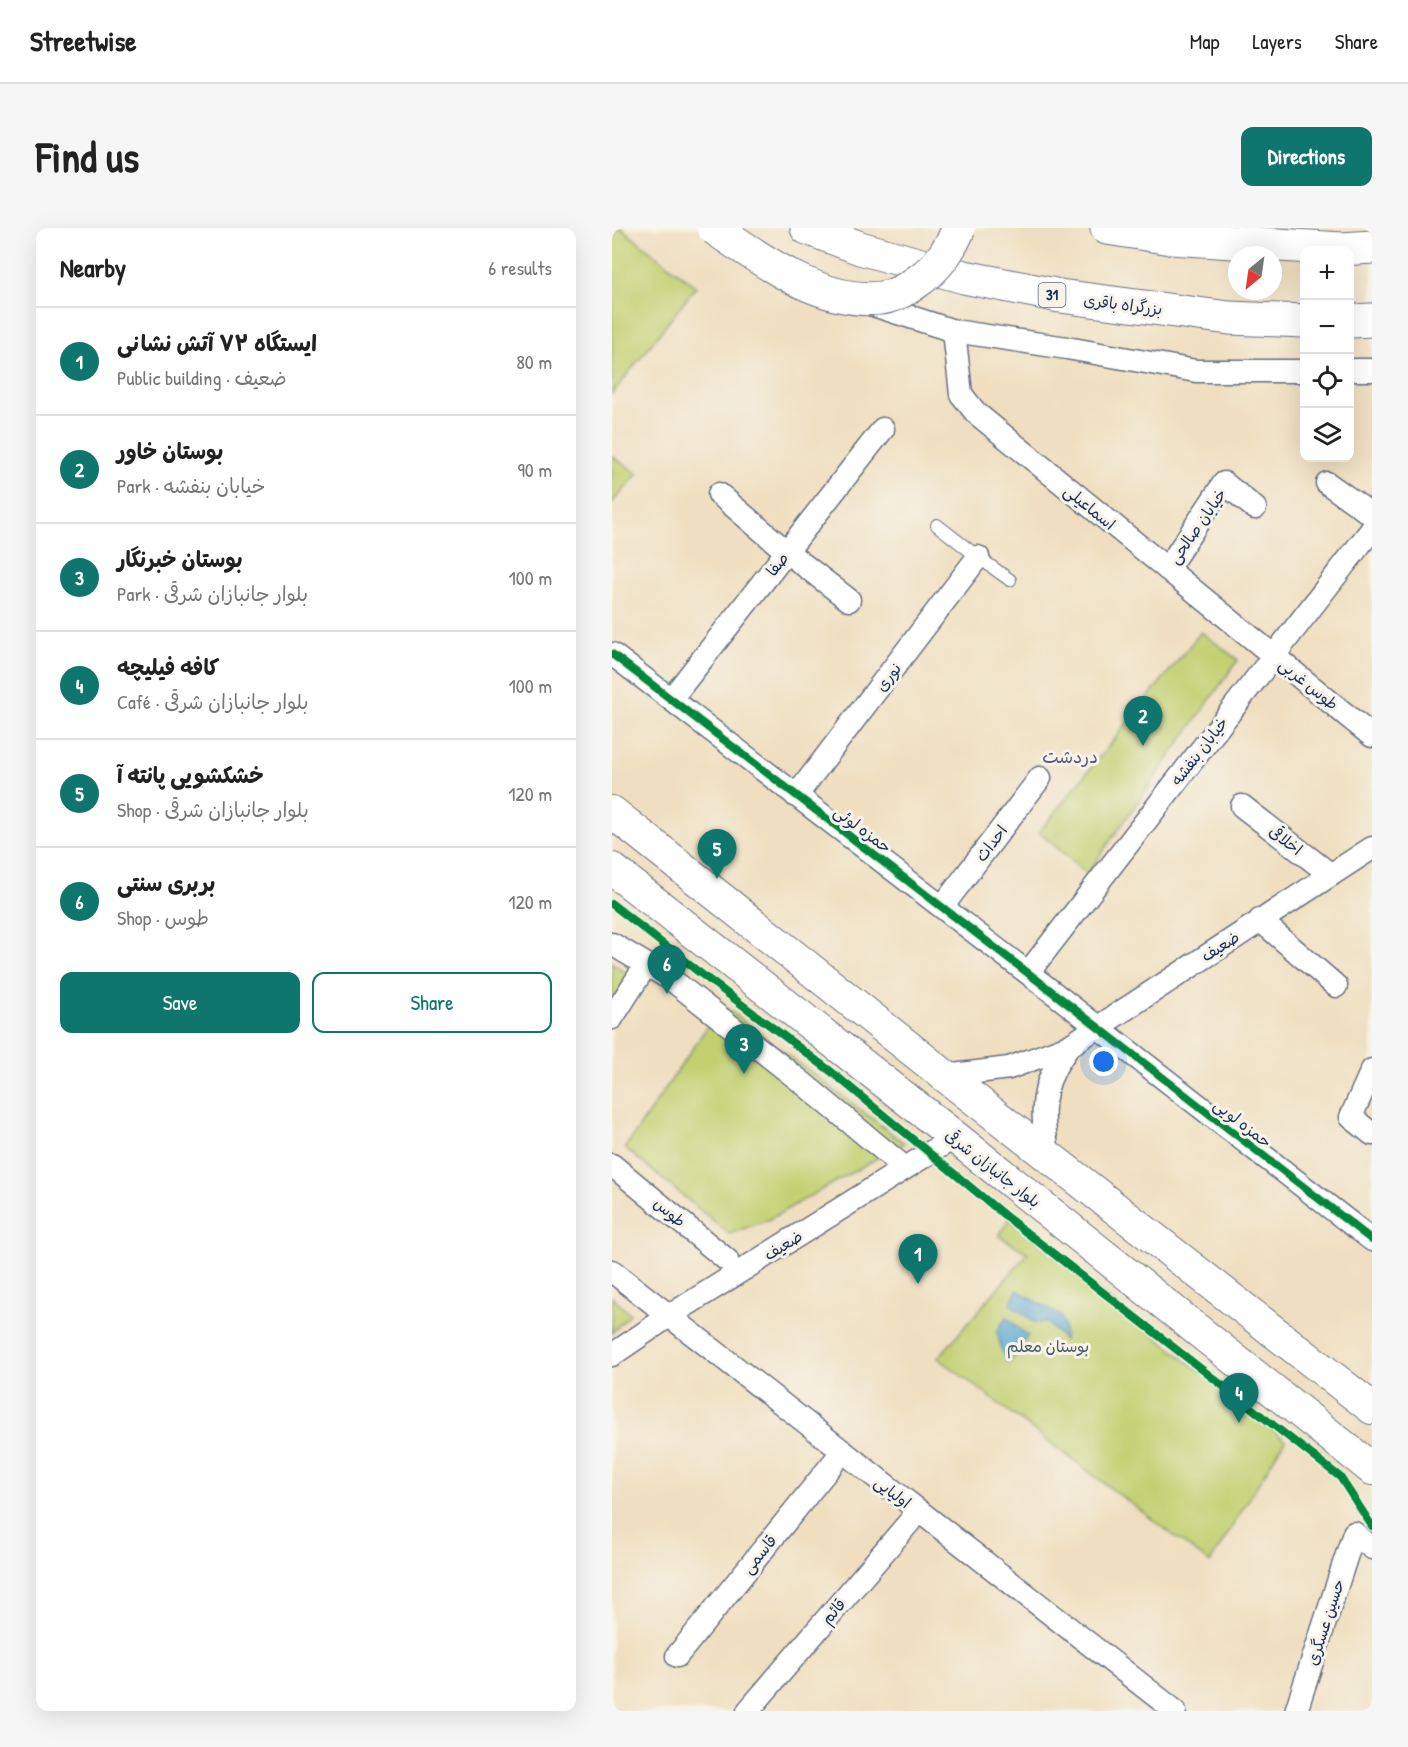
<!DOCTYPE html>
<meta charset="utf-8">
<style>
:root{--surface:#fff;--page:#f6f6f6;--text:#222;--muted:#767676;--line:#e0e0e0;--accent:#0f766e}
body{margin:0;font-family:"Patrick Hand","Playpen Sans Arabic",sans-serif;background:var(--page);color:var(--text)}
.controls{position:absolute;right:18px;top:18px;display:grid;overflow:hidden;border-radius:12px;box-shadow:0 6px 24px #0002}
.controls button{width:54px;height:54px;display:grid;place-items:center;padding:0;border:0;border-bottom:2px solid var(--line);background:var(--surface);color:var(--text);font:30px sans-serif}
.compass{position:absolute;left:616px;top:18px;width:54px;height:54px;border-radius:50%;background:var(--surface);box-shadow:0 6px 24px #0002;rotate:209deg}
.you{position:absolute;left:492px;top:834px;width:21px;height:21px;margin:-15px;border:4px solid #fff;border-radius:50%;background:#1a73e8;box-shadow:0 0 0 9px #1a73e833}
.badge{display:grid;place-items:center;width:39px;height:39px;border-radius:50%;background:var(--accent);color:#fff;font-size:20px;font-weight:700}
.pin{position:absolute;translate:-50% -50px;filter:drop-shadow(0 2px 3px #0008)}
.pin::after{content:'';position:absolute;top:32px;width:21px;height:18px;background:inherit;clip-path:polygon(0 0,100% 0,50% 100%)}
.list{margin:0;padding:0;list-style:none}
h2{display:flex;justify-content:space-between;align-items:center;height:78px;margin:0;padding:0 24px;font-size:26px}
h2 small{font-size:20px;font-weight:400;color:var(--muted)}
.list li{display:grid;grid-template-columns:39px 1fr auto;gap:18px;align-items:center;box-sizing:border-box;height:108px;padding:0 24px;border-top:2px solid var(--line)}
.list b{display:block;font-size:22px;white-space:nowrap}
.list p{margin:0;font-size:20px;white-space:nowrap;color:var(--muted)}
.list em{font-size:20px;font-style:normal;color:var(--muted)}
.actions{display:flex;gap:12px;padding:18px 24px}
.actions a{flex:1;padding:14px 0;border:2px solid var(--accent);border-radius:12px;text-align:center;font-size:21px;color:var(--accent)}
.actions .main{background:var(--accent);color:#fff}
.icon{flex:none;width:33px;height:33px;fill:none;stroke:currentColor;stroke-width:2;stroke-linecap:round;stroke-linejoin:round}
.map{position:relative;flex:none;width:760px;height:1483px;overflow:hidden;border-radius:12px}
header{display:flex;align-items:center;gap:36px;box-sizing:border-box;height:84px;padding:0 30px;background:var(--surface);border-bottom:2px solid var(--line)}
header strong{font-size:28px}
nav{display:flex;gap:33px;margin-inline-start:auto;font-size:21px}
.intro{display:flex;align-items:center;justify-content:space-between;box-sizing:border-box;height:144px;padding:0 36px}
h1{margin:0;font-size:42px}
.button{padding:15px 27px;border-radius:12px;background:var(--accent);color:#fff;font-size:21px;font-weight:700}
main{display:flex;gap:36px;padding:0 36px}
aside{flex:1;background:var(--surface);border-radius:12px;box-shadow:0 6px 24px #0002}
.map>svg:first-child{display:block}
</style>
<header>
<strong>Streetwise</strong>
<nav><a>Map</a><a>Layers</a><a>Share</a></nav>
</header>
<div class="intro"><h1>Find us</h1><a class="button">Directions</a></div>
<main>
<aside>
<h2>Nearby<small>6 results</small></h2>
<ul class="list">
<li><span class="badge">1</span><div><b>ایستگاه ۷۲ آتش نشانی</b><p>Public building · ضعیف</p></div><em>80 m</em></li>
<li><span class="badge">2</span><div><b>بوستان خاور</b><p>Park · خیابان بنفشه</p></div><em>90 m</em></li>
<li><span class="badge">3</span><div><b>بوستان خبرنگار</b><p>Park · بلوار جانبازان شرقی</p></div><em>100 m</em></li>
<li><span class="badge">4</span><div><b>کافه فیلیچه</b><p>Café · بلوار جانبازان شرقی</p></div><em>100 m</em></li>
<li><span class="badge">5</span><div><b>خشکشویی پانته آ</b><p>Shop · بلوار جانبازان شرقی</p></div><em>120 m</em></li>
<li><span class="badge">6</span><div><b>بربری سنتی</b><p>Shop · طوس</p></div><em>120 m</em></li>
</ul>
<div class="actions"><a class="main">Save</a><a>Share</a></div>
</aside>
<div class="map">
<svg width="760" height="1483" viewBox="0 0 760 1483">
<rect width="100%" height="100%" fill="#f7f3e8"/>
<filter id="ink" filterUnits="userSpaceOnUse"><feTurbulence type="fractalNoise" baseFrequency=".0167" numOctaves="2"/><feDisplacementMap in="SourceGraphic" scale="12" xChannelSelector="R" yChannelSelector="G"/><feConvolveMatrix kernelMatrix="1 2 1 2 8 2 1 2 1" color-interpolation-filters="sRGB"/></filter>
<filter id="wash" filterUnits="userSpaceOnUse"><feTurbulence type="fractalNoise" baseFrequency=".008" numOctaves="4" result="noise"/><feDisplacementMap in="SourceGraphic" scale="24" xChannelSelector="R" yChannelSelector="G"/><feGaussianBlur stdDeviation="1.35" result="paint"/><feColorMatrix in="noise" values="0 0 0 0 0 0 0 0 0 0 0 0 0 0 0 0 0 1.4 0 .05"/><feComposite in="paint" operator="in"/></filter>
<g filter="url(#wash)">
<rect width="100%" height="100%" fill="#efdfc0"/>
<path fill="#c2d071" stroke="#6e8068" stroke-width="1.5" d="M 6,0 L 9,0 L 84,59 L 0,166 L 0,7 Z
M 0,228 L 26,246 L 0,275 Z
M 589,404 L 626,432 L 475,646 L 427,604 Z
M 0,734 L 18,749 L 0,774 Z
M 110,777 L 292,915 L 156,992 L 117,1006 L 13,920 Z
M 397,991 L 673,1212 L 598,1335 L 326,1130 L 416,1025 L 387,1008 Z
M 0,1069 L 18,1086 L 0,1105 Z"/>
<path fill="#56a6d0" stroke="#386a97" stroke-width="1.5" d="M 405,1062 L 449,1088 L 452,1097 L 452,1112 L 435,1094 L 423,1095 L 398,1076 Z
M 394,1089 L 416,1108 L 406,1120 L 408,1123 L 396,1135 L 390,1124 L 385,1104 Z"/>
</g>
<g filter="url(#ink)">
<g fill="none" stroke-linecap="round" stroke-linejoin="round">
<defs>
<path id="service" d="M 325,297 L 366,329 L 398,352"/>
<path id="minor" d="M 255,75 L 342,103 L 455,120 L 584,143 L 692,143
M 342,103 L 349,166 L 364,185 L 760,508
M 738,142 L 760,142
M 715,255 L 760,287
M 107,266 L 175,324 L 237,372
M 555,341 L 612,255 L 643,280
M 0,426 L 416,745 L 760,1012
M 59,471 L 271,201
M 184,568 L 366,329
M 630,578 L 719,647
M 330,679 L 428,550
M 648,692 L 724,758
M 0,716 L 60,752 L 192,856 L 293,940
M 416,745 L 760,301
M 0,790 L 34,737
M 760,842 L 739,889 L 760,906
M 333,848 L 397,840 L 457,818 L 760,620
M 437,929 C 431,898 427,870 442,842 C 446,833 452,826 457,818
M 0,937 L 115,1032
M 0,1043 L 563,1483
M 0,1127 L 57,1088 L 343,909
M 65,1428 L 230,1224
M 136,1483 L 306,1284
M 684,1483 L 742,1305 L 760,1320"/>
<path id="secondary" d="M 0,584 L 333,848 L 760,1180
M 0,641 L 343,909 L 760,1241"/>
<path id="trunk" d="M 195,0 L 248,20 L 352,49 L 448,68 L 617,90 L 692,93
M 495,0 L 559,10 L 730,21 L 760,19
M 738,93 L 760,92"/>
</defs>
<use href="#service" stroke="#656d80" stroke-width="14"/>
<use href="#minor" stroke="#656d80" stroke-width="25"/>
<use href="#secondary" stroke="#656d80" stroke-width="34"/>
<use href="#trunk" stroke="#656d80" stroke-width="35"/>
<use href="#service" stroke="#fff" stroke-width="12"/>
<use href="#minor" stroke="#fff" stroke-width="22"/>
<use href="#secondary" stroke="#fff" stroke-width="32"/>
<use href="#trunk" stroke="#fff" stroke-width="33"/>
<defs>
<path id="trunk-bridge" d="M 102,0 C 148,31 210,77 268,70 C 282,69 295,61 306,53 C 325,40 338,22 347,0"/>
</defs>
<use href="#trunk-bridge" stroke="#656d80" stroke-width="35" stroke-linecap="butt"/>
<use href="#trunk-bridge" stroke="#fff" stroke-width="33"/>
<defs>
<path id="cycleway" d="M 0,426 L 416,745 L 760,1012
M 0,676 L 84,742 L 221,845 L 397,991 L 728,1249 L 760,1298"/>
</defs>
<use href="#cycleway" stroke="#f7f3e8" stroke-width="11"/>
<use href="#cycleway" stroke="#00873e" stroke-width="8"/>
</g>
</g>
<g text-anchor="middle" stroke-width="6" stroke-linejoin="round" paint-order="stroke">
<rect fill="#f7f3e8" stroke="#5d6a87" stroke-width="1.5" x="426.5" y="55" width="27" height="24" rx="4.5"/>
<g font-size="15" font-weight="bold" fill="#1b2f5e">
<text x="440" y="72">31</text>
</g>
<g font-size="16" fill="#1b2f5e" stroke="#f7f3e8">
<text transform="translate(511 76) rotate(7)" y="6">بزرگراه باقری</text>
<text transform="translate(478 279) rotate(39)" y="6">اسماعیلی</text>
<text transform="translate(585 298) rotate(-55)" y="6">خیابان صالحی</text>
<text transform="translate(165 336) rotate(-52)" y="6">صفا</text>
<text transform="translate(276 449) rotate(-53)" y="6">نوری</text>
<text transform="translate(697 456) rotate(39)" y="6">طوس غربی</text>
<text transform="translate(587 523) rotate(-52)" y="6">خیابان بنفشه</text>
<text transform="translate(251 601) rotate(37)" y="6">حمزه لوئی</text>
<text transform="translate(674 612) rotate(38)" y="6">اخلاقی</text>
<text transform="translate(379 615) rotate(-53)" y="6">احداث</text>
<text transform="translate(608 718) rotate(-33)" y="6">ضعیف</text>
<text transform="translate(631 895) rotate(38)" y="6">حمزه لویی</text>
<text transform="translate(381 940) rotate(38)" y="6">بلوار جانبازان شرقی</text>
<text transform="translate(58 984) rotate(40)" y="6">طوس</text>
<text transform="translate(171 1017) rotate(-32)" y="6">ضعیف</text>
<text transform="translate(281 1264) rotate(38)" y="6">اولیایی</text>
<text transform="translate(147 1326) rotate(-51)" y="6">قاسمی</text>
<text transform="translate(221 1383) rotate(-49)" y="6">قائم</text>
<text transform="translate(713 1394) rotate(-72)" y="6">حسین عسگری</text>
</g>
<g font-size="16" fill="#455763" stroke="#f7f3e8">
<text x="436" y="1124">بوستان معلم</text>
</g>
<g font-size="18" fill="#595683" stroke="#f7f3e8">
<text x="458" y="535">دردشت</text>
</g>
</g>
</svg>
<div class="controls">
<button>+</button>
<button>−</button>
<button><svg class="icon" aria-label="locate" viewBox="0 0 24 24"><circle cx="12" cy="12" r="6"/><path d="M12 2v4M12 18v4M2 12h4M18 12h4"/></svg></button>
<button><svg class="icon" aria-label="layers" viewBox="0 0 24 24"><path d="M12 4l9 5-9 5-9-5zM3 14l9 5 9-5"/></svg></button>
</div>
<svg class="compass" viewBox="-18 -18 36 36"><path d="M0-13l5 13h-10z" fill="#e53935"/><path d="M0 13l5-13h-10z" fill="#767676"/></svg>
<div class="you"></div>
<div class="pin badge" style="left:306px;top:1056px">1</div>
<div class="pin badge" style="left:531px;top:518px">2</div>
<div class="pin badge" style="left:132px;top:846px">3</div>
<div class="pin badge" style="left:627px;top:1195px">4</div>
<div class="pin badge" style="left:105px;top:651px">5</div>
<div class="pin badge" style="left:55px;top:766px">6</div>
</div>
</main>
